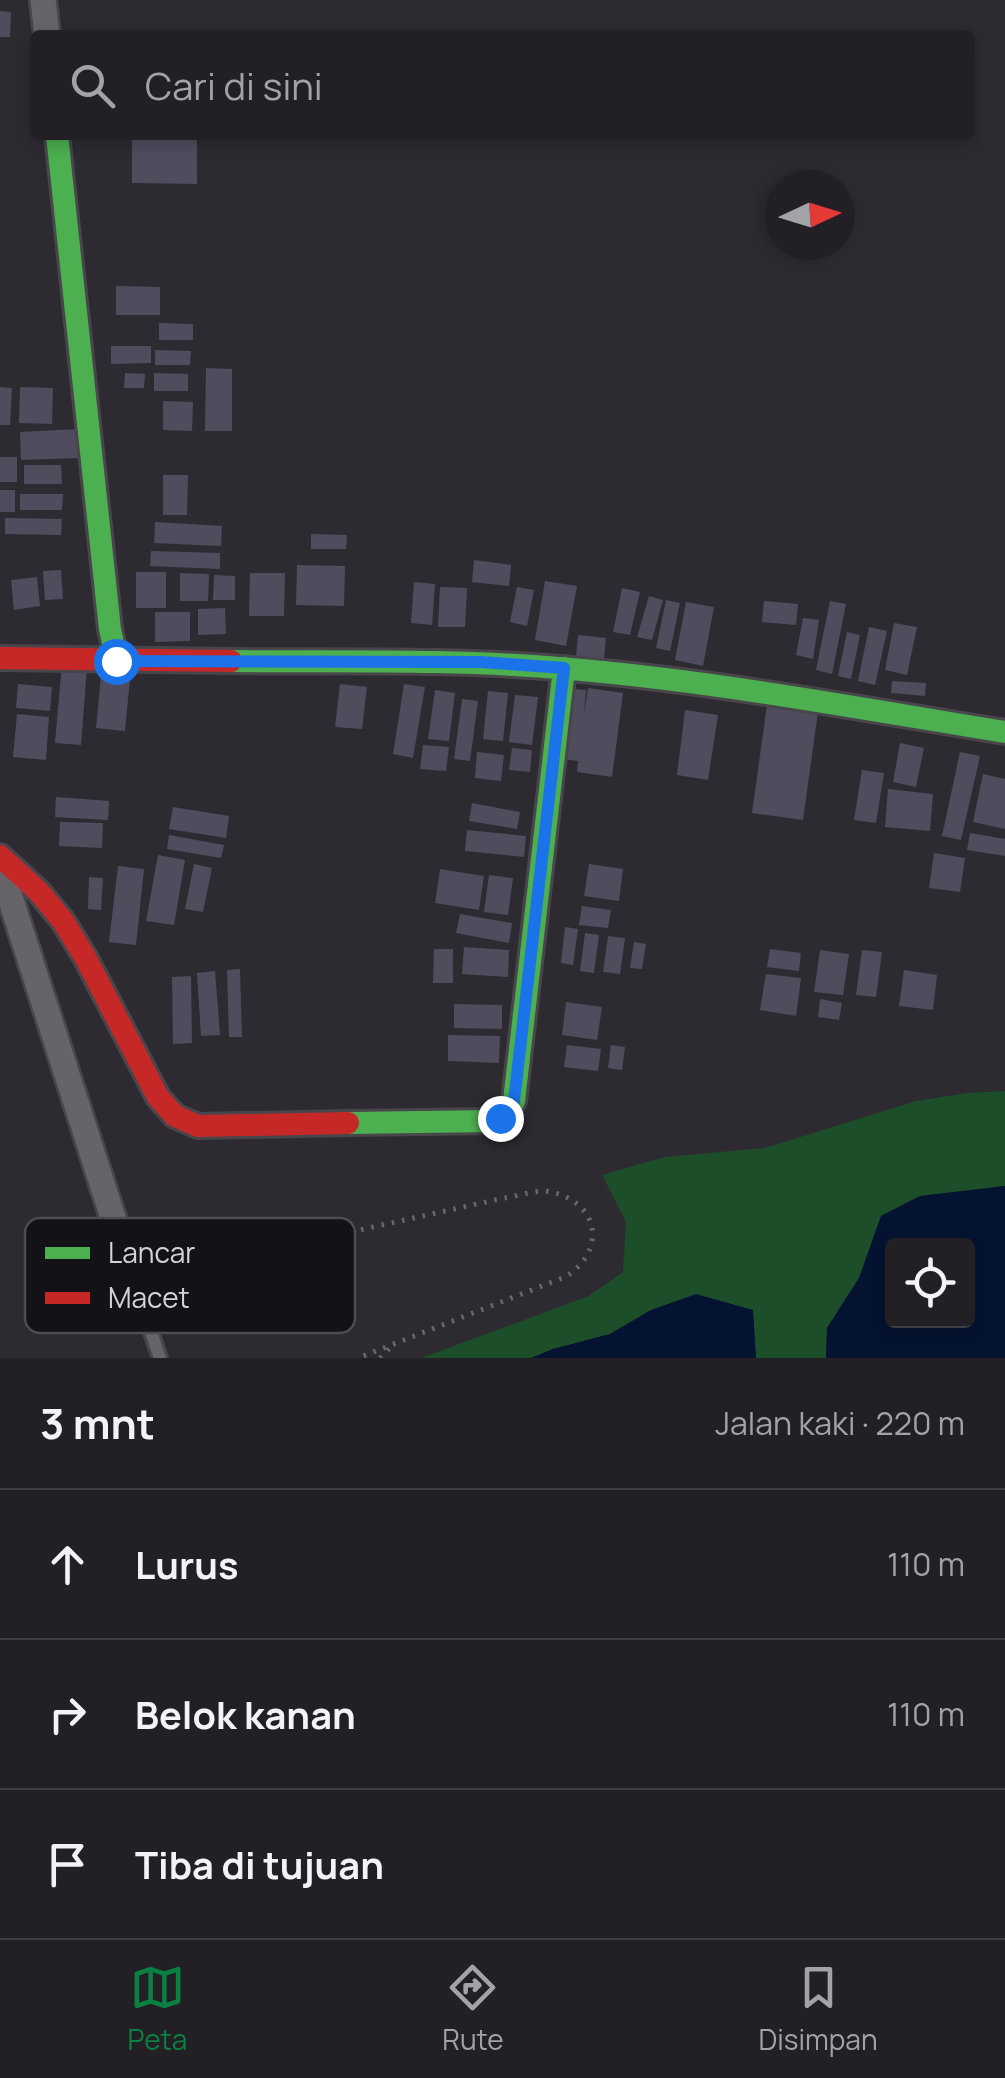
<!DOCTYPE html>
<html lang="id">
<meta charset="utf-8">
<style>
:root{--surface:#222025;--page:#2e2d32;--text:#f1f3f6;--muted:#a2a3a7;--line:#3f3e42;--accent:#0b8043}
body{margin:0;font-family:Manrope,sans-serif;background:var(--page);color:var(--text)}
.controls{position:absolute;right:30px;bottom:30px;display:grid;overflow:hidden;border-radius:10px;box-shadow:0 5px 15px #0003}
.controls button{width:90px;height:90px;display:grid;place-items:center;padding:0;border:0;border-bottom:2px solid var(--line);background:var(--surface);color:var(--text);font:50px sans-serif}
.compass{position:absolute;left:765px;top:170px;width:90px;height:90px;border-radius:50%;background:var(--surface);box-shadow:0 5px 15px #0003;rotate:86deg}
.stop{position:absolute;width:30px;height:30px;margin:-22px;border:8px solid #1a73e8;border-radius:50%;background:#fff}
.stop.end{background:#1a73e8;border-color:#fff;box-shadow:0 2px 10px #0008}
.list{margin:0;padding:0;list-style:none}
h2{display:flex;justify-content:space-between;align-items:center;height:130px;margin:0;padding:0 40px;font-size:42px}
h2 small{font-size:32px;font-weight:400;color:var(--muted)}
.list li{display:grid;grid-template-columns:65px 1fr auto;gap:30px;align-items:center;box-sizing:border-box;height:150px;padding:0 40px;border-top:2px solid var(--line)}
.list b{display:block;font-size:38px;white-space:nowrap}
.list em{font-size:32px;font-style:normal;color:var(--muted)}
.icon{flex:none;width:55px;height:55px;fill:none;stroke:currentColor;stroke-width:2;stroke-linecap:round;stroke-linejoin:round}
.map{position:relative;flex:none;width:1005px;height:1358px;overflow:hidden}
.search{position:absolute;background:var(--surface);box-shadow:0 5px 15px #0003;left:30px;right:30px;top:30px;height:110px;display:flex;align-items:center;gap:25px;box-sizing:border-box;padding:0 35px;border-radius:10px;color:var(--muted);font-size:38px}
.sheet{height:580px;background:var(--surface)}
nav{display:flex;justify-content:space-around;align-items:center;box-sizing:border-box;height:140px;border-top:2px solid var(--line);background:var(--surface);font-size:28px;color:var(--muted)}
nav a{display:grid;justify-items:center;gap:5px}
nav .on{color:var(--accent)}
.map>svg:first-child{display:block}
</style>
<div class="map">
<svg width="1005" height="1358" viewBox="0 0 1005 1358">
<rect width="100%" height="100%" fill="#2d2b31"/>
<path fill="#1d4e2a" d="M 1005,1091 L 1005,1186 L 920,1196 L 881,1216 L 859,1278 L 827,1328 L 826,1358 L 756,1358 L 753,1310 L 651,1310 L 610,1334 L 553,1349 L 531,1358 L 421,1358 L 589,1296 L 623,1272 L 626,1222 L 602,1175 L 665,1157 L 765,1148 L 916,1101 L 968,1093 Z"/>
<path fill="#041331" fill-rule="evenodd" d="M 1005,1186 L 1005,1358 L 826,1358 L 827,1328 L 859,1278 L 881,1216 L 920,1196 ZM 892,1246 L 968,1246 L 968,1320 L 892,1320 Z
M 696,1294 L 753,1310 L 756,1358 L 531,1358 L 553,1349 L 610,1334 L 651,1310 Z"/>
<path fill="#504c5e" d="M 0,11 L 11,12 L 10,37 L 0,37 Z
M 132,135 L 197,135 L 197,184 L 132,183 Z
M 116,286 L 160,287 L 160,315 L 116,315 Z
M 159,323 L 193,324 L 193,340 L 159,340 Z
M 111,346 L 151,346 L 151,363 L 111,364 Z
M 155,350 L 191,351 L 190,365 L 155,365 Z
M 206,368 L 232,369 L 232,431 L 205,431 Z
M 125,373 L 145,374 L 144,388 L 124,388 Z
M 154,373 L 188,374 L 188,391 L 154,391 Z
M 0,387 L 12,388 L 10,425 L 0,425 Z
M 20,387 L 53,388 L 52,424 L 19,423 Z
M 163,401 L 193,402 L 192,431 L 163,430 Z
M 79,429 L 80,458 L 21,460 L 20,432 Z
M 0,457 L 17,457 L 17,482 L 0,482 Z
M 24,465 L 61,465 L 62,484 L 24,484 Z
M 163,475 L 188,475 L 187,515 L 163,515 Z
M 0,490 L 15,490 L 15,512 L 0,512 Z
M 20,494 L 63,494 L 62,510 L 20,510 Z
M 5,518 L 62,519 L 61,535 L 5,534 Z
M 155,522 L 222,526 L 221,546 L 154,543 Z
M 311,534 L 347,535 L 346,549 L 311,549 Z
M 151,551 L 220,553 L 220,569 L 150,566 Z
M 474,560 L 511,565 L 509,586 L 472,582 Z
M 297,565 L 345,566 L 344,606 L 296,605 Z
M 61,570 L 63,599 L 45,600 L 43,571 Z
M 136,572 L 166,572 L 166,608 L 136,608 Z
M 180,573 L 209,574 L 208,601 L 180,601 Z
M 250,573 L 285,573 L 284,616 L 249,616 Z
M 214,575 L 235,576 L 235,600 L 213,600 Z
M 37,577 L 40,606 L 14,610 L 11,580 Z
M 545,581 L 577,586 L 566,646 L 535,640 Z
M 414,582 L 435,584 L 432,625 L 411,623 Z
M 440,587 L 467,588 L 465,627 L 438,627 Z
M 517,587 L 534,590 L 527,626 L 510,622 Z
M 622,588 L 640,592 L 630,635 L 613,632 Z
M 649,596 L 663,600 L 652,640 L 637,637 Z
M 666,600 L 680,603 L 670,651 L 656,648 Z
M 764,601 L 798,604 L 796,625 L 762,622 Z
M 830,601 L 846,604 L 832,674 L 816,670 Z
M 686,602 L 714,607 L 703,666 L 675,660 Z
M 225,608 L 226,634 L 198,635 L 198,609 Z
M 155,612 L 190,612 L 190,641 L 155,642 Z
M 803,618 L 819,620 L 813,659 L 796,655 Z
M 894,623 L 917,627 L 907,675 L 885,670 Z
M 869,627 L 887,631 L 875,685 L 858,681 Z
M 847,632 L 860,635 L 851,679 L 838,676 Z
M 578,635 L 606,638 L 604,660 L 576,657 Z
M 62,664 L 87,667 L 81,745 L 55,743 Z
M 101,676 L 130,679 L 125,731 L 96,728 Z
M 892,681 L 926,683 L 925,696 L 891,693 Z
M 18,684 L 52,687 L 50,711 L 16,708 Z
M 340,684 L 367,687 L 362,729 L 335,727 Z
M 404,684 L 425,687 L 413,758 L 393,754 Z
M 562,688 L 586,690 L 584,715 L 588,688 L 623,693 L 612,777 L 577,772 L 578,761 L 555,758 Z
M 435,690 L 455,693 L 449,741 L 428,739 Z
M 488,691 L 508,693 L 503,741 L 483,739 Z
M 515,695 L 538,697 L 532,745 L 509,742 Z
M 462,699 L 478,701 L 470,761 L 454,759 Z
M 767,705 L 818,712 L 803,820 L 752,813 Z
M 685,710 L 718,715 L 708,780 L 677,775 Z
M 17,714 L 49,717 L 46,760 L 13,757 Z
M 900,743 L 924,748 L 916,787 L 893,782 Z
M 423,745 L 449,747 L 446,771 L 420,769 Z
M 512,748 L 532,750 L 530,772 L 509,770 Z
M 477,752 L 504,755 L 501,781 L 475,778 Z
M 960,752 L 980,756 L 961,840 L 942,836 Z
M 862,770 L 884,773 L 876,823 L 854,820 Z
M 983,774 L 1005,779 L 1005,829 L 973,822 Z
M 888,789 L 933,794 L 930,831 L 885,827 Z
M 56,797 L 109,801 L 108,820 L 55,817 Z
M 472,803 L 520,812 L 517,829 L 469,821 Z
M 173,807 L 229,816 L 226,838 L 169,829 Z
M 60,822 L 103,823 L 102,848 L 59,846 Z
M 467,830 L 526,836 L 524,857 L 465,851 Z
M 970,833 L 1005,839 L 1005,856 L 967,850 Z
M 169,835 L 224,845 L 221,858 L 167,849 Z
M 934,853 L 965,858 L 960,892 L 929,888 Z
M 158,855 L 185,860 L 174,925 L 146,921 Z
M 194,864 L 212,868 L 203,912 L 185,909 Z
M 589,864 L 623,869 L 619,901 L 584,896 Z
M 118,866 L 144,869 L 136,945 L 109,942 Z
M 440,869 L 484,876 L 479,910 L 435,903 Z
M 489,875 L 513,878 L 508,915 L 484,912 Z
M 89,877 L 103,878 L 101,910 L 88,909 Z
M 582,906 L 611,910 L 608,928 L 579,925 Z
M 460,914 L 512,923 L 509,943 L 456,933 Z
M 565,927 L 578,929 L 573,965 L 561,963 Z
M 585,933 L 599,935 L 594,973 L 580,971 Z
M 608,936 L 625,938 L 620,974 L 603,972 Z
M 634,942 L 646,944 L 642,969 L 630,968 Z
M 464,947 L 509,950 L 508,977 L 462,974 Z
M 434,949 L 453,949 L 453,983 L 433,983 Z
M 770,949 L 801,953 L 799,971 L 767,967 Z
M 820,950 L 849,954 L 843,995 L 814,992 Z
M 862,950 L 882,952 L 876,997 L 856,995 Z
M 240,969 L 242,1037 L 229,1037 L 227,970 Z
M 904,970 L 937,975 L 933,1010 L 899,1006 Z
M 215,971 L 220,1035 L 201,1036 L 197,973 Z
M 766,974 L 801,978 L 796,1016 L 760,1010 Z
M 191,976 L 192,1043 L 173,1044 L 172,977 Z
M 820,999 L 842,1003 L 839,1020 L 818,1017 Z
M 566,1002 L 602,1007 L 597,1040 L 562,1035 Z
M 454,1004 L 502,1005 L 502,1029 L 454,1028 Z
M 448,1035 L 500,1036 L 499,1063 L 448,1061 Z
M 567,1045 L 601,1049 L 598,1071 L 564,1067 Z
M 611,1045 L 625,1047 L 622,1070 L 608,1068 Z"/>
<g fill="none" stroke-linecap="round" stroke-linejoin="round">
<defs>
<path id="lane" d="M 133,1280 L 160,1358"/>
<path id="street" d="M 43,0 L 47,35
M 0,866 L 133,1280"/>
<path id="fast" d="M 57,135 L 110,629 L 117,661
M 231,661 C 340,662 450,659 559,668 C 709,680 857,708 1005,732
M 348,1123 L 493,1121 L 509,1111 L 514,1101 L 564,668"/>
<path id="jam" d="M 0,658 L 231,661
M 0,856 L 39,892 L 63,921 L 85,957 L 158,1097 L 175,1116 L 198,1126 L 348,1123"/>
</defs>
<use href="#lane" stroke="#48464b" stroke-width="18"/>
<use href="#street" stroke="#48464b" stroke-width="30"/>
<use href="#fast" stroke="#48464b" stroke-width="28"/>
<use href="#jam" stroke="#48464b" stroke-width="28"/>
<path stroke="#6a686d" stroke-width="5" stroke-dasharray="2.5 8" stroke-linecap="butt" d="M 156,1275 L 504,1198 C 518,1196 537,1189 551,1192 C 600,1203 607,1251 565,1277 L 358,1358
M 380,1358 L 392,1346"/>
<use href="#lane" stroke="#666469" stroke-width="12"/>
<use href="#street" stroke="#666469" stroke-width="25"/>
<use href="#fast" stroke="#4caf50" stroke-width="22"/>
<use href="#jam" stroke="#c62828" stroke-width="22"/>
</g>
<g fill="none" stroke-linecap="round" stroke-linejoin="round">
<path stroke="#1a73e8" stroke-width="12" d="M 116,661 L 481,662 L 564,668 L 514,1101 L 509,1111 L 500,1118"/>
</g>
<rect x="25" y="1218" width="330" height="115" rx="15" fill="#131217" stroke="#4d4c52" stroke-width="2.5"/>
<rect x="45" y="1247" width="45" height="12" fill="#4caf50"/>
<rect x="45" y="1292" width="45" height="12" fill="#c62828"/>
<g font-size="28" fill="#d4d2da">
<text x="108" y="1263">Lancar</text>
<text x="108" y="1308">Macet</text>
</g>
</svg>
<div class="controls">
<button><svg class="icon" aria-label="locate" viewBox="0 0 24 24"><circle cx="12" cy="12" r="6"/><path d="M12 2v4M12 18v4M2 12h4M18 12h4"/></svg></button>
</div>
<svg class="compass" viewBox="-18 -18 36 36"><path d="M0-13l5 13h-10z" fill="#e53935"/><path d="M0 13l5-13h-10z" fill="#a2a3a7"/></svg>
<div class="stop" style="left:116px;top:661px"></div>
<div class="stop end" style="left:500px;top:1118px"></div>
<div class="search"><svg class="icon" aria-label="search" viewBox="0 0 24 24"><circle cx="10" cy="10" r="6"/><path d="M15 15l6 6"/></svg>Cari di sini</div>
</div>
<section class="sheet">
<h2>3 mnt<small>Jalan kaki · 220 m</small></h2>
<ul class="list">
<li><svg class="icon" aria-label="ahead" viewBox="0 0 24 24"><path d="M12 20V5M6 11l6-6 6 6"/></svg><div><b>Lurus</b></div><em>110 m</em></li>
<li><svg class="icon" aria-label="right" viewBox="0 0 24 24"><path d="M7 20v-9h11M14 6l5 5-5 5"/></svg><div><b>Belok kanan</b></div><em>110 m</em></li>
<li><svg class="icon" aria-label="arrive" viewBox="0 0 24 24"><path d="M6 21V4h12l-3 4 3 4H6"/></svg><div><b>Tiba di tujuan</b></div></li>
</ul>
</section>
<nav>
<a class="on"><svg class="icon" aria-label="map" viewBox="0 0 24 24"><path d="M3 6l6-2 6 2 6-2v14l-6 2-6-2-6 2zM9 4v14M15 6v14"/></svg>Peta</a>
<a><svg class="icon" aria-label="directions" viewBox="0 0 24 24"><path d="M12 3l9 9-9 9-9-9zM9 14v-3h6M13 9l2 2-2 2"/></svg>Rute</a>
<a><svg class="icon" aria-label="saved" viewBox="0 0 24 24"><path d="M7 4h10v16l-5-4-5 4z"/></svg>Disimpan</a>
</nav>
